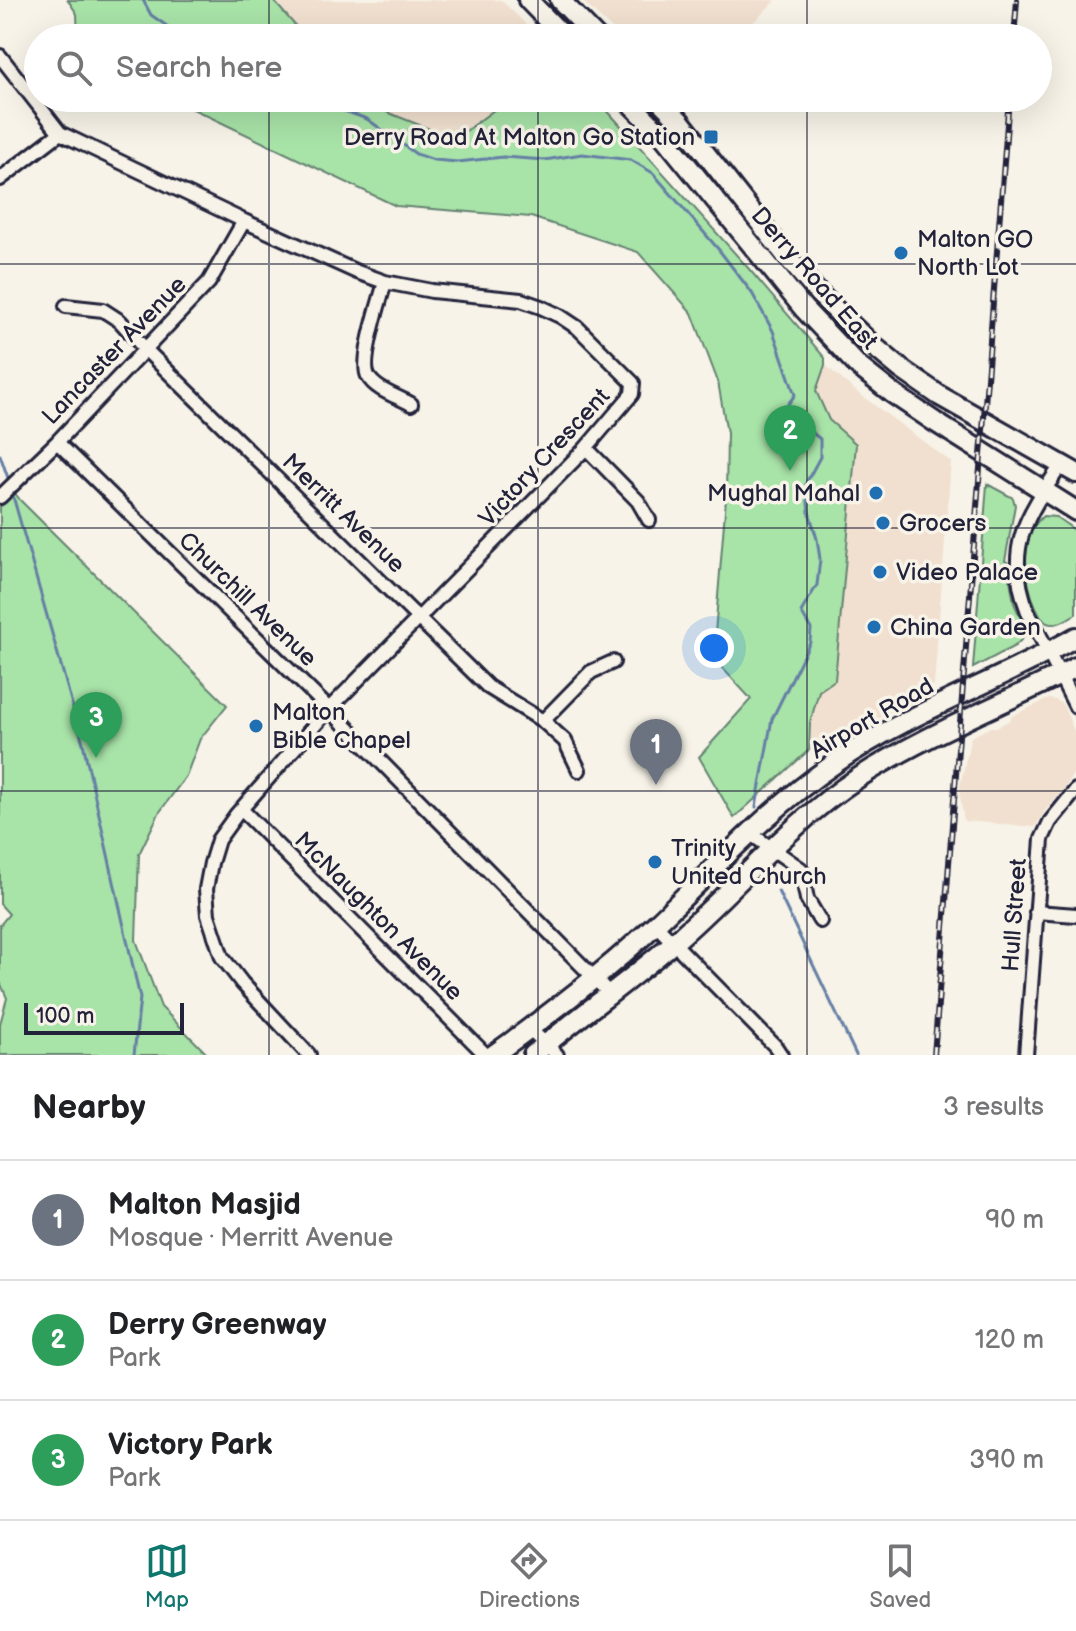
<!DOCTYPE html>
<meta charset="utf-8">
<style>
:root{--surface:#fff;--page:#f2f2f2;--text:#202124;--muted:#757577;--line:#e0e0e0;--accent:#0f766e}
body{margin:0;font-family:"Balsamiq Sans",sans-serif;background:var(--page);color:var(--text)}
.scale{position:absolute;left:24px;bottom:20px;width:160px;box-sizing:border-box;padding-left:8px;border:4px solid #22223b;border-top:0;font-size:22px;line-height:28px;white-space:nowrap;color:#22223b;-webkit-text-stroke:6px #f7f3e8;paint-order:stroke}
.you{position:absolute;left:714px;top:648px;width:28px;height:28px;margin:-20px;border:6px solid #fff;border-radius:50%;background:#1a73e8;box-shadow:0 0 0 12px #1a73e833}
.badge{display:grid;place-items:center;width:52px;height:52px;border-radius:50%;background:var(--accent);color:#fff;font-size:26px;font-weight:700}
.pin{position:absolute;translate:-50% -66px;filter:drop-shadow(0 2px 4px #0008)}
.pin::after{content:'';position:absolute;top:42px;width:28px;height:24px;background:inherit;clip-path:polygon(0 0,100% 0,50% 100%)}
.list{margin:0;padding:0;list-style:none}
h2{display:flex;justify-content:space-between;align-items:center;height:104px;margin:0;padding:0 32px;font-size:34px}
h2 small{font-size:26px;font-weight:400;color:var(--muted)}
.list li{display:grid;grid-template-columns:52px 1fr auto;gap:24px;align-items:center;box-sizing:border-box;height:120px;padding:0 32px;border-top:2px solid var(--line)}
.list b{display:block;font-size:30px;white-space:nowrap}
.list p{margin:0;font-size:26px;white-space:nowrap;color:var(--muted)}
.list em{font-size:26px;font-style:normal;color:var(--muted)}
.icon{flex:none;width:44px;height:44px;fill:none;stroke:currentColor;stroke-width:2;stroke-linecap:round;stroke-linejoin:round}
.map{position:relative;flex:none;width:1076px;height:1055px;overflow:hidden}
.search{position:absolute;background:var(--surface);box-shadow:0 8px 32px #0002;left:24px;right:24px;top:24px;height:88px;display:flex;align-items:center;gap:20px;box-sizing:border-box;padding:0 28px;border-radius:44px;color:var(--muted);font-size:30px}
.sheet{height:464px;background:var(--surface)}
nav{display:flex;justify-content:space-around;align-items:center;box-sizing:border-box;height:112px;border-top:2px solid var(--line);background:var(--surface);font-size:22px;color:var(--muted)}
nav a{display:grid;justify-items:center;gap:4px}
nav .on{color:var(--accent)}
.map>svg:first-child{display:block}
</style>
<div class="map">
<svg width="1076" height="1055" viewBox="0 0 1076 1055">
<rect width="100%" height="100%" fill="#f7f3e8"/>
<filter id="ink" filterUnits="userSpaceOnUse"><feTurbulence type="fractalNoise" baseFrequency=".0125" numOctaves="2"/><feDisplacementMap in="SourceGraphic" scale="16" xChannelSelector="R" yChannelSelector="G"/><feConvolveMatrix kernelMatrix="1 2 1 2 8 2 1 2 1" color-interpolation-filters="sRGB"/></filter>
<g filter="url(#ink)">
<path fill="#f1e0cf" d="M 273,0 L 501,0 L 540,38 L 306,38 Z
M 581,0 L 776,0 L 737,38 L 625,38 L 618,34 Z
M 357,98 L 510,98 L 455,139 L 361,102 Z
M 825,365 L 858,393 L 951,462 L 934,685 L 818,756 L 809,750 L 810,723 L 819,691 L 856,444 L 829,420 L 815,391 Z
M 1048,699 L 1056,700 L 1063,705 L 1076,735 L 1076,769 L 1065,788 L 1044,812 L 1035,827 L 964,821 L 959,790 L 971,737 L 991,727 L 997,727 L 1010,720 L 1012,716 Z"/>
<path fill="#a8e3a8" stroke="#658272" stroke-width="2" d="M 68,0 L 273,0 L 306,38 L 78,38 L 77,14 Z
M 170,98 L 357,98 L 361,102 L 455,139 L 510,98 L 596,98 L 749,269 L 825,358 L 825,365 L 816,391 L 829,420 L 856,444 L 835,680 L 819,691 L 810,723 L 809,750 L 734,818 L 699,757 L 751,699 L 713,658 L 726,498 L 727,433 L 718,382 L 692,313 L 638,252 L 531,217 L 396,206 Z
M 987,484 L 1013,498 L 1015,505 L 1005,561 L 1007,562 L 1014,603 L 1025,628 L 1024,637 L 1015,646 L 973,668 Z
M 14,492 L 21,501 L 227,705 L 200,739 L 186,776 L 159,813 L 139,854 L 136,940 L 161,1007 L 208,1055 L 0,1055 L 0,1024 L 7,998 L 0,982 L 0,925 L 9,914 L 0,904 L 0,507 Z
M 1043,516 L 1056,517 L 1076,531 L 1076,614 C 1067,619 1057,627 1047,623 C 1041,620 1039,612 1036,607 C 1024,581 1019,537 1043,516 Z"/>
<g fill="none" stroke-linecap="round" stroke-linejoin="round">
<path stroke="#657fa5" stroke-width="3" d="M 143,0 L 151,15 L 184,38
M 308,98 L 367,119 L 416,154 L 434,160 L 458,162 L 503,157 L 545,160 L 582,154 L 631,160 L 653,173 L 719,250 L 752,293 L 773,331 L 795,395 L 788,404 L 787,412 L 820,439 L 820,457 L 806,483 L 809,512 L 817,539 L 820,559 L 817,585 L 801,612 L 811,629 L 810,642 L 772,719 L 756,807
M 0,455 L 8,478
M 13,496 L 83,743 L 140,998 L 134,1055
M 778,891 L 856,1055"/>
<defs>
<path id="street" d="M 0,56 L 60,133 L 244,221 L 357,272 L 385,282 L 432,291 L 521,300 L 541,307 L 560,316 L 578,328 L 633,383 L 632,394 L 586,448 L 329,709 L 236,815 L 218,840 L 211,863 L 206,889 L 208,915 L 222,957 L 242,983 L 309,1055
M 0,179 L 60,133
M 385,282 C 380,301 360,360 368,376 C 375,390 399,397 411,404
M 66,306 L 103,310 L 120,321 L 145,349 L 488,687 L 543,721 L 565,741 L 579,770
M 57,442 L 329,709 L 610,994
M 586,448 L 638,501 L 649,520
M 1062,464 C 1027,515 1003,548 1028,612 L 1076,707
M 0,497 L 57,442 L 209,282 L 244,221
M 543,721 L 591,672 L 613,662
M 241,809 L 486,1055
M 751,834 L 801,869 L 807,899 L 820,921
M 1036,912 L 1076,915
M 656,925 L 775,1046 L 781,1055
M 530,1029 L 557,1055
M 1026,1055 L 1042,839 L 1050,822 L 1076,790"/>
<path id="secondary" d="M 528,0 L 565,38
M 560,0 L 597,38
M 625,98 L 664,137 L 804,309 L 858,366 L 892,393 L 935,422 L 1076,511
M 657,98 L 680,121 L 787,257 L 818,293 L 871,344 L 901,369 L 940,396 L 1076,473
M 493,1055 C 550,1014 607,971 658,922 C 715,868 769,808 834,764 C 909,712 997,682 1076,637
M 533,1055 C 578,1017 627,983 672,944 C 735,890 788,824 858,778 C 926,734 1004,704 1076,667"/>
</defs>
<use href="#street" stroke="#22223b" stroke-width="18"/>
<use href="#secondary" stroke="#22223b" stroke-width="24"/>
<use href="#street" stroke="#f7f3e8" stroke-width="12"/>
<use href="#secondary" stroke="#f7f3e8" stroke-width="18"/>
<defs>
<path id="rail" d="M 1014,38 L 1017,0
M 934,1055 L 1009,98"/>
</defs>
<use href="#rail" stroke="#22223b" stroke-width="6"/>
<use href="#rail" stroke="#f7f3e8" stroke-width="3" stroke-dasharray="9" stroke-linecap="butt"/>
</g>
</g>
<path fill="none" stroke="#22223b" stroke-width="2" stroke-opacity="0.55" d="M 269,0 L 269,38M 538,0 L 538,38M 807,0 L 807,38M 269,98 L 269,1055M 538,98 L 538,1055M 807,98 L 807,1055M 0,264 L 1076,264M 0,528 L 1076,528M 0,791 L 1076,791"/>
<g fill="#1f6fb2" stroke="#f7f3e8" stroke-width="3">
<rect x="703" y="129" width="16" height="16" rx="4"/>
<circle cx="901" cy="253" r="8"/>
<circle cx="876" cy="493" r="8"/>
<circle cx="883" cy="523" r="8"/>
<circle cx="880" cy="572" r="8"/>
<circle cx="874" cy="627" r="8"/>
<circle cx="256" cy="726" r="8"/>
<circle cx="655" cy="862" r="8"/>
</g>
<g text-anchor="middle" stroke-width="7" stroke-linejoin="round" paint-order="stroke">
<g font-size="24" fill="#22223b" stroke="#f7f3e8" text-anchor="start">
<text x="695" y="145" text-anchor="end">Derry Road At Malton Go Station</text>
<text x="917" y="247">Malton GO<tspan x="917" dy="28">North Lot</tspan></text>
<text x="860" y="501" text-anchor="end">Mughal Mahal</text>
<text x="899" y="531">Grocers</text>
<text x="896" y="580">Video Palace</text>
<text x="890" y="635">China Garden</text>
<text x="272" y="720">Malton<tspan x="272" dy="28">Bible Chapel</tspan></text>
<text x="671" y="856">Trinity<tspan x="671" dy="28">United Church</tspan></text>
</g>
<g font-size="24" fill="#22223b" stroke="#f7f3e8">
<text transform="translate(815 278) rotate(49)" y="8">Derry Road East</text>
<text transform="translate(114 350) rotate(-46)" y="8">Lancaster Avenue</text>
<text transform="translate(544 457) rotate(-47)" y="8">Victory Crescent</text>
<text transform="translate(344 513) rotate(44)" y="8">Merritt Avenue</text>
<text transform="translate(248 599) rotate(44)" y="8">Churchill Avenue</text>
<text transform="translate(872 718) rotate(-30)" y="8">Airport Road</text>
<text transform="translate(1014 915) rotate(-86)" y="8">Hull Street</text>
<text transform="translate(379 916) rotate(45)" y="8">McNaughton Avenue</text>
</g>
</g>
</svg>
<div class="scale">100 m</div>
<div class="you"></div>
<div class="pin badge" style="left:656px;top:785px;background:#6b7280">1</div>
<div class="pin badge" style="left:790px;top:471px;background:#2e9e5b">2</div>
<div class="pin badge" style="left:96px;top:758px;background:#2e9e5b">3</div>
<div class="search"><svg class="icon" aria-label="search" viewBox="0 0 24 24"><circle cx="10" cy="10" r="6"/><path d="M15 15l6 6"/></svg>Search here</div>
</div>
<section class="sheet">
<h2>Nearby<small>3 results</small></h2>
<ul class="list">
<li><span class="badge" style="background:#6b7280">1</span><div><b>Malton Masjid</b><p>Mosque · Merritt Avenue</p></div><em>90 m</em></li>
<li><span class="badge" style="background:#2e9e5b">2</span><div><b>Derry Greenway</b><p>Park</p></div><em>120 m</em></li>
<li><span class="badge" style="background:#2e9e5b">3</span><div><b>Victory Park</b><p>Park</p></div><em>390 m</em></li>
</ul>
</section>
<nav>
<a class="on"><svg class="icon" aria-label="map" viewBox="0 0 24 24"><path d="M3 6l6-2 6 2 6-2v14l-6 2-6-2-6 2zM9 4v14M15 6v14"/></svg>Map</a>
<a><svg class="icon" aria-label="directions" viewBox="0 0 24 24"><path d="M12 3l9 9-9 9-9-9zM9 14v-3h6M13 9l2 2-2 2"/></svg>Directions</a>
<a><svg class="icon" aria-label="saved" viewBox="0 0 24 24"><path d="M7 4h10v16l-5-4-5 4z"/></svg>Saved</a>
</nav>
